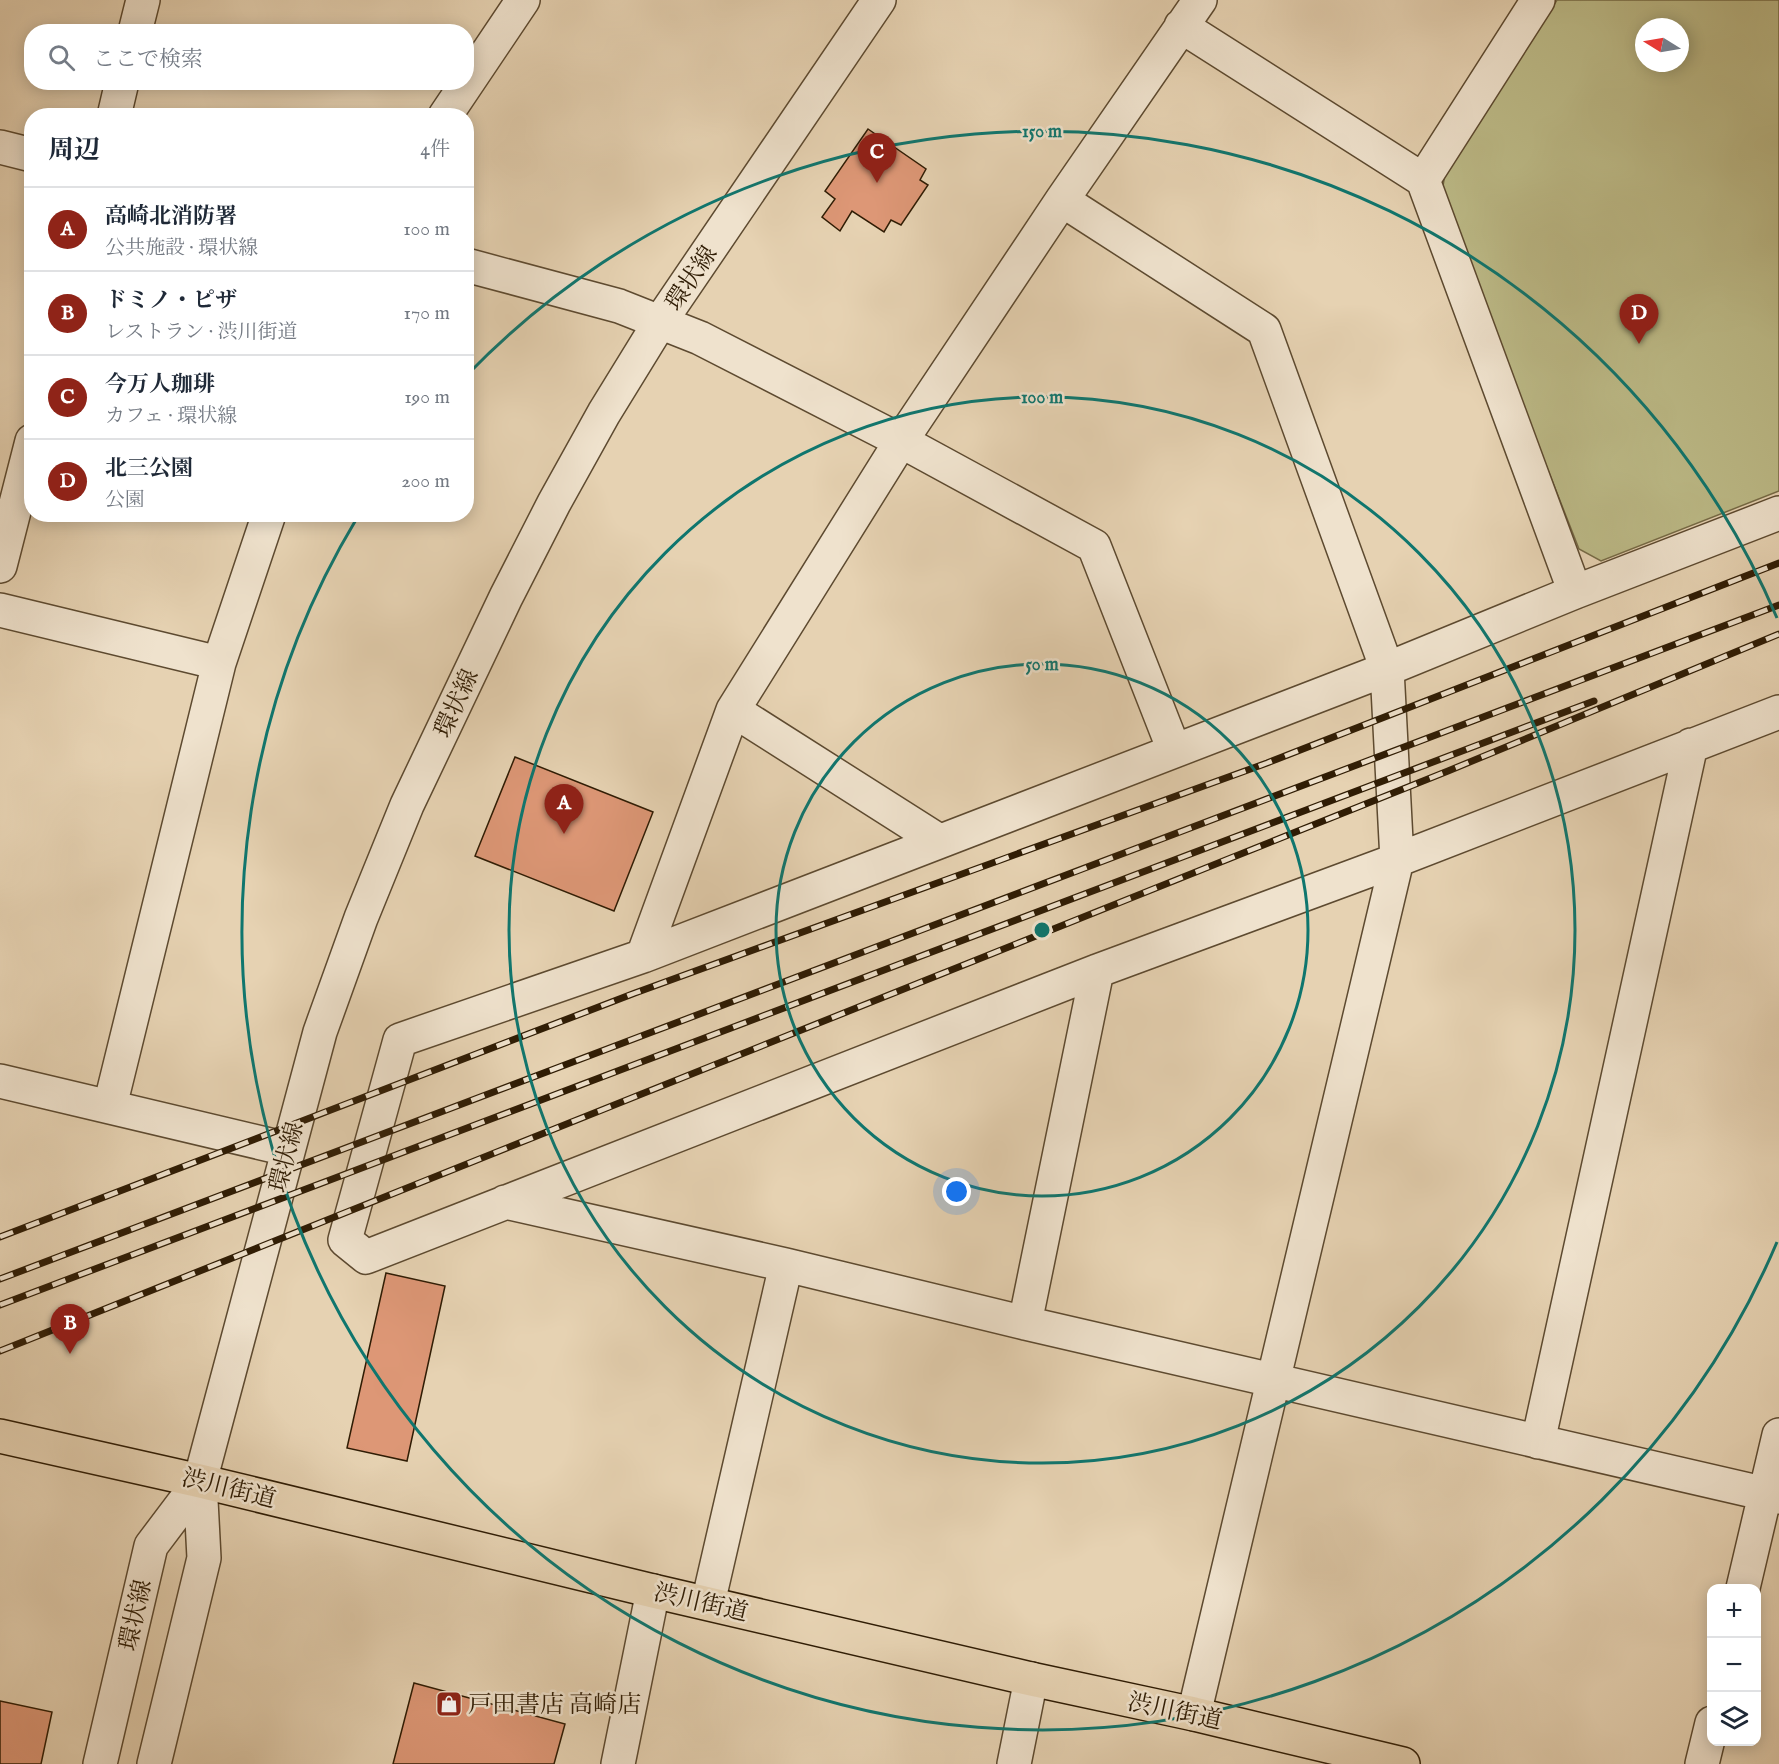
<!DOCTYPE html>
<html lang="ja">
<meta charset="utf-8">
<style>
:root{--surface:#fff;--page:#f2f2f3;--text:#1f2937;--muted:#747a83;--line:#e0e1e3;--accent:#8f2418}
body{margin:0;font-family:"IM FELL English","Noto Serif JP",serif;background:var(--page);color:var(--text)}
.controls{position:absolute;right:18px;bottom:18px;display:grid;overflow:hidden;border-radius:12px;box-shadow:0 3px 15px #0003}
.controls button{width:54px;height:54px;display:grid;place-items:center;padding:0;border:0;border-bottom:2px solid var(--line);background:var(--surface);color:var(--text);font:30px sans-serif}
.compass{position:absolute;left:1635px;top:18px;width:54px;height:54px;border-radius:50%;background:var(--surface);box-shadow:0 3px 15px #0003;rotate:281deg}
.you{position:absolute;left:957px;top:1192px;width:21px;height:21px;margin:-15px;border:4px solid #fff;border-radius:50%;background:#1a73e8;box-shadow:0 0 0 9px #1a73e833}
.badge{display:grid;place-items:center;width:39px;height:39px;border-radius:50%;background:var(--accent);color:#fff;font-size:20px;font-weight:700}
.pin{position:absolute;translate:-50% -50px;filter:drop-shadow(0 2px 3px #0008)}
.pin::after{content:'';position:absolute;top:32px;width:21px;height:18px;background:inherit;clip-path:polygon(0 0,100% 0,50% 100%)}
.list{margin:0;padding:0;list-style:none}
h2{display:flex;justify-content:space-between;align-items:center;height:78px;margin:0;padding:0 24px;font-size:26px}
h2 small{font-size:20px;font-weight:400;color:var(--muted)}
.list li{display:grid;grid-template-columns:39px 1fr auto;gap:18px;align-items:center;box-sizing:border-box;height:84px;padding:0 24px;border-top:2px solid var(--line)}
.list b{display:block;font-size:22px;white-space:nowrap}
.list p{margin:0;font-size:20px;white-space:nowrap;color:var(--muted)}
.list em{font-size:20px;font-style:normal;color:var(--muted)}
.icon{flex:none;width:33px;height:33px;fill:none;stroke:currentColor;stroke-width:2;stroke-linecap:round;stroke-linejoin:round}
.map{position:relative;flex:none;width:1779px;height:1764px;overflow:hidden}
.search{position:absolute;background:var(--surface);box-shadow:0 3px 15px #0003;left:24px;top:24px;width:450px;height:66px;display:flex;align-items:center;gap:15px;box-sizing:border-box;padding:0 21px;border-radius:24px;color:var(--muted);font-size:22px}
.panel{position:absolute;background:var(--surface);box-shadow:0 3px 15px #0003;left:24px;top:108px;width:450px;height:414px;border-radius:24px}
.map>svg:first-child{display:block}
</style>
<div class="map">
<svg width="1779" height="1764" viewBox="0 0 1779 1764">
<rect width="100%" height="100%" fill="#e6d2b2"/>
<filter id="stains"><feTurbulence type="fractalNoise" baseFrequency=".00333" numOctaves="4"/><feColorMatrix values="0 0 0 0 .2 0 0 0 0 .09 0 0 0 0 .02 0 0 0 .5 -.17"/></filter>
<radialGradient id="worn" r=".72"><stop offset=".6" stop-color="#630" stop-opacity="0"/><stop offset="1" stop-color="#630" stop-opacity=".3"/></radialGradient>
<path fill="#bcba87" stroke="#766b46" stroke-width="1.5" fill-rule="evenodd" d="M 1557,0 L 1779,0 L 1779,491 L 1601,561 L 1579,549 L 1441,198 L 1445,174 ZM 1644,27 L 1680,27 L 1680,63 L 1644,63 Z"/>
<path fill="#dd9776" stroke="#2f1c04" stroke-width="1.5" d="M 868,129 L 926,169 L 920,180 L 928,185 L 901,225 L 891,220 L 884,232 L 852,211 L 840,231 L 822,217 L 835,199 L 825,191 Z
M 515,757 L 653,812 L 614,911 L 475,856 Z
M 386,1273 L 445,1286 L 407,1461 L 347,1448 Z
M 414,1683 L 565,1724 L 554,1764 L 393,1764 Z
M 0,1701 L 52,1712 L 41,1764 L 0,1764 Z"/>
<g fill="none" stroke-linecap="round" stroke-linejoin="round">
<defs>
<path id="minor" d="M 1181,26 L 1423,180 L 1575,592
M 135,32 L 143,0
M 114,116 L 122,82
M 445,116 L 523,0
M 0,147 L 32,155
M 1423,180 L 1538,0
M 1062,200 L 1264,330 L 1387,669 L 1397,860 L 1194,1714
M 466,265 L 619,306 L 700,338 L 901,441 L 1094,546 L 1174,750
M 1779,513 L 1575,592 L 1387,669 L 643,956 L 400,1040 L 345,1240 L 366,1257 L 1097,971 L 1397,860 L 1779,712
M 0,566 L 32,441
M 0,610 L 219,663
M 733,710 L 939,841
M 643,956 L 733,710 L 901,441 L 1062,200 L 1200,0
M 0,1081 L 287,1149
M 110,1106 L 219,663 L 269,514
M 505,1202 L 786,1265 L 1025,1323 L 1779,1497
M 1025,1323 L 1097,971
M 1538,1442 L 1691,745
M 1743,1588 L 1779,1435
M 708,1603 L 786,1265
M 618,1764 L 653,1591
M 1014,1764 L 1031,1679
M 1702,1764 L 1712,1723"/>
<path id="tertiary" d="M 100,1764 L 151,1546 L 200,1481
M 154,1764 L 204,1558 L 200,1481 L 320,1032 L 361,918 L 407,805 L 506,597 L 554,503 L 604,413 L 660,322 L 879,0"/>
<path id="primary" d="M 0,1436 L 200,1481 L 653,1591 L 1031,1679 L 1194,1714 L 1403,1764"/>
</defs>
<use href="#minor" stroke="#5d4a30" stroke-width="36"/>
<use href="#tertiary" stroke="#5d4a30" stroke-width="36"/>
<use href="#primary" stroke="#2f1c04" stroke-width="36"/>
<use href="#minor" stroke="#efe2cd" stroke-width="33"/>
<use href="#tertiary" stroke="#efe2cd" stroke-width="33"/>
<use href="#primary" stroke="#e6d2b2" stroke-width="33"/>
<defs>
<path id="rail" d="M 0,1237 L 635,993 L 1267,763 L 1779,563
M 0,1279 L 1779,605
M 0,1305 L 1594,701
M 0,1351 L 1448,771 L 1779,634"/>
</defs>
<use href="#rail" stroke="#2f1c04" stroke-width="7"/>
<use href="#rail" stroke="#efe2cd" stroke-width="4.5" stroke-dasharray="14" stroke-linecap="butt"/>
</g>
<g fill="none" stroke="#0f766e" stroke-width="3">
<circle cx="1042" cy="930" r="266"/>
<circle cx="1042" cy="930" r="533"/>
<path d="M1777 1242A799 799 0 1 1 357 518M467 375A799 799 0 0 1 1777 618"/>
</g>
<defs>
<symbol id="shop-square" viewBox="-11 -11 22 22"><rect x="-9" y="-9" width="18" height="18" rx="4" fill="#8f2418" stroke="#efe2cd"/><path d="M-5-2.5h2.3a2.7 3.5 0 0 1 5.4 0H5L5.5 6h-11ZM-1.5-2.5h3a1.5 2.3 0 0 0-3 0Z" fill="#fff"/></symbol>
</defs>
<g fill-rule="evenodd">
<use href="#shop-square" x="434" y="1689" width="30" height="30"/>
</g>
<g text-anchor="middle" stroke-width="5" stroke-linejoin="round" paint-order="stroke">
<g font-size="24" fill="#2f1c04" stroke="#efe2cd">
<text transform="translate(691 278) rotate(-56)" y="8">環状線</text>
<text transform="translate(456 703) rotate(-65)" y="8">環状線</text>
<text transform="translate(286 1157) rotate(-75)" y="8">環状線</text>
<text transform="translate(229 1488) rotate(14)" y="8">渋川街道</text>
<text transform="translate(701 1602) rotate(13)" y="8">渋川街道</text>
<text transform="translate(135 1615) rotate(-77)" y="8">環状線</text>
<text transform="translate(1175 1711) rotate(12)" y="8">渋川街道</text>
</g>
<g font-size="24" fill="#2f1c04" stroke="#efe2cd" text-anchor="start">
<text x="468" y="1712">戸田書店 高崎店</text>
</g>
</g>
<circle cx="1042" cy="930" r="9" fill="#0f766e" stroke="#efe2cd" stroke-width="3"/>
<g font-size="18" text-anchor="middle" font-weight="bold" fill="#0f766e" stroke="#efe2cd" stroke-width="5" stroke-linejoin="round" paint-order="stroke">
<text x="1042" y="137">150 m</text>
<text x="1042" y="403">100 m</text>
<text x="1042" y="670">50 m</text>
</g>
<rect width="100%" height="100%" filter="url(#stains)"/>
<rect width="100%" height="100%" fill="url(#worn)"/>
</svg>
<div class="controls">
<button>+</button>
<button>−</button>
<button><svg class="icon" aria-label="layers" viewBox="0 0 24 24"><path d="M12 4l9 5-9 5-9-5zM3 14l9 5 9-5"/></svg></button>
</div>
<svg class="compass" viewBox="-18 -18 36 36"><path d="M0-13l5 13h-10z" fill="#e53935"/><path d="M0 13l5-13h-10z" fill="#747a83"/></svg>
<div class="you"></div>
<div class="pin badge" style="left:564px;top:834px">A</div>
<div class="pin badge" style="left:70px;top:1354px">B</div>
<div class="pin badge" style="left:877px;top:183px">C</div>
<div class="pin badge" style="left:1639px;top:344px">D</div>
<div class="search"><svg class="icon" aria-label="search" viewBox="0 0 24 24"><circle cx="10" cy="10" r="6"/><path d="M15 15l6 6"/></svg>ここで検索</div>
<section class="panel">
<h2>周辺<small>4件</small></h2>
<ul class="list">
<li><span class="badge">A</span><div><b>高崎北消防署</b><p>公共施設 · 環状線</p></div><em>100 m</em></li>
<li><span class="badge">B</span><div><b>ドミノ・ピザ</b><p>レストラン · 渋川街道</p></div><em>170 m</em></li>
<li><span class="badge">C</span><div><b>今万人珈琲</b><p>カフェ · 環状線</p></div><em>190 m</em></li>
<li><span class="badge">D</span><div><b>北三公園</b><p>公園</p></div><em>200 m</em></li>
</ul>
</section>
</div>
